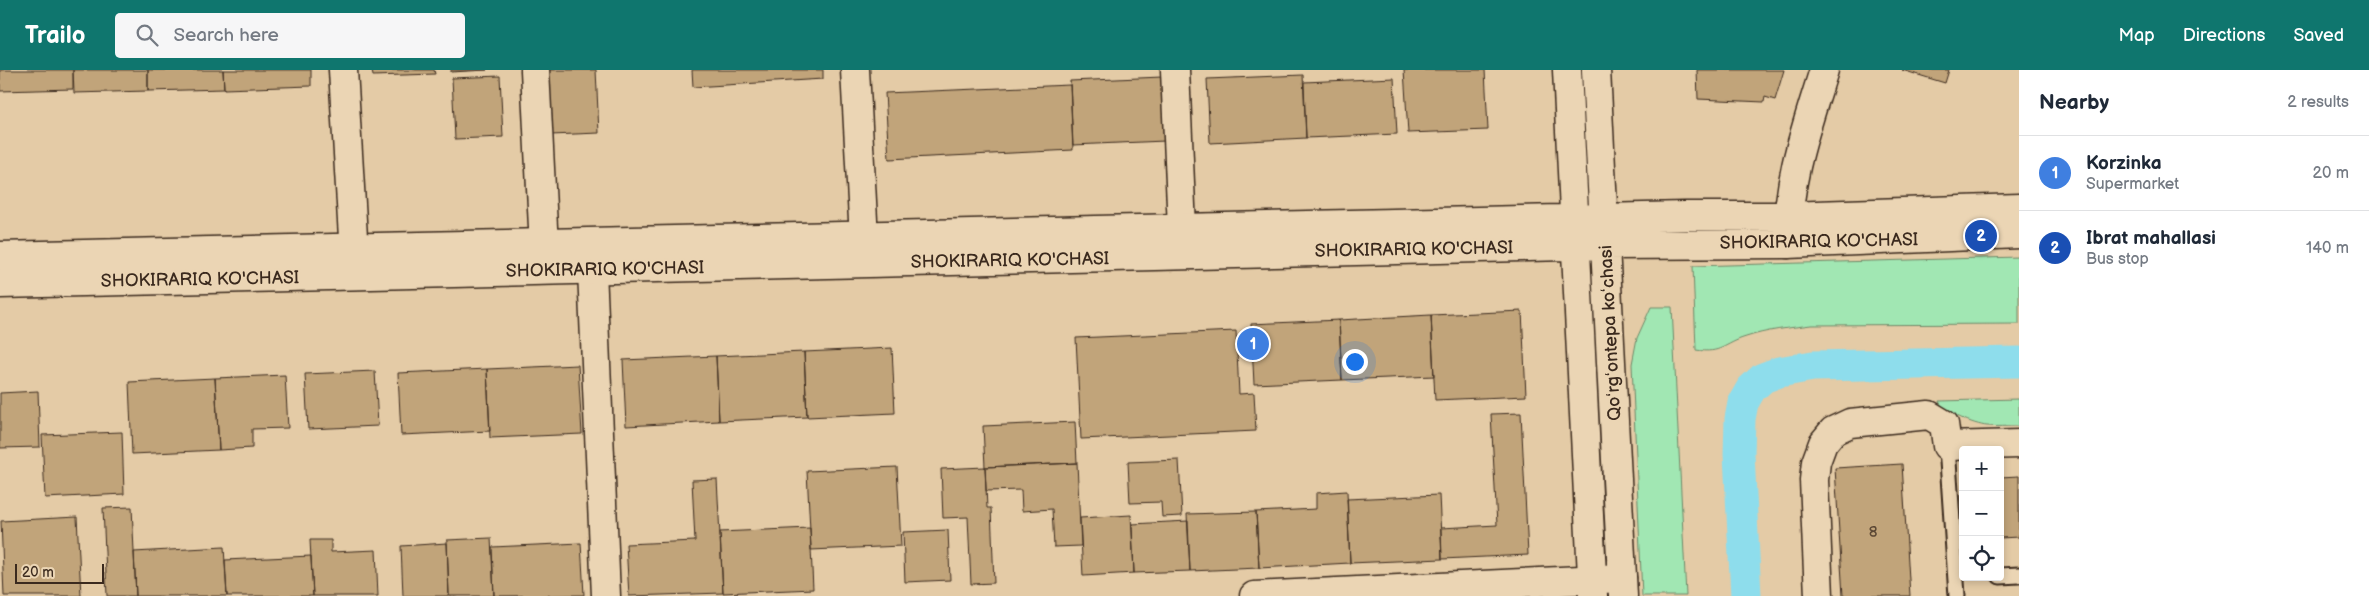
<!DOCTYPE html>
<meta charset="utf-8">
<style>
:root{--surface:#fff;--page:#f6f6f7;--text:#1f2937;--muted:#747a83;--line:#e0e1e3;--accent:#0f766e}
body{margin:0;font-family:"Balsamiq Sans",sans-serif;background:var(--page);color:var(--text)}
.controls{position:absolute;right:15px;bottom:15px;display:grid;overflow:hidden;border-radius:5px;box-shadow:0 2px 8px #0003}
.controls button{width:45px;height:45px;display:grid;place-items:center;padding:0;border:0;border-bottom:1px solid var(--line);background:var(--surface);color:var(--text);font:25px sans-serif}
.scale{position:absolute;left:15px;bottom:12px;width:89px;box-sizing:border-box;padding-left:5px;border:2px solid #3b2a1e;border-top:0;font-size:14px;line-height:18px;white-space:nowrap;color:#3b2a1e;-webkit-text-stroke:4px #ebd5b4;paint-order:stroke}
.you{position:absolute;left:1354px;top:291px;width:18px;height:18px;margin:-12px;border:4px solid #fff;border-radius:50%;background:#1a73e8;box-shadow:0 0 0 8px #1a73e833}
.badge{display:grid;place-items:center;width:32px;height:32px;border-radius:50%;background:var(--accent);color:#fff;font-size:16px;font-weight:700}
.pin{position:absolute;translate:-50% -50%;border:2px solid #fff;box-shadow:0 1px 5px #0006}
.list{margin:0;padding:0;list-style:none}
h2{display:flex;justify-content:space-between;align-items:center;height:65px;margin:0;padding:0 20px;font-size:21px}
h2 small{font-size:16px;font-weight:400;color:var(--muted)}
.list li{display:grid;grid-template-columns:32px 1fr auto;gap:15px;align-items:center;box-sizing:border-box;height:75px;padding:0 20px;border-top:1px solid var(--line)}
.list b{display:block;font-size:19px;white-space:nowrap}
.list p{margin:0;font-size:16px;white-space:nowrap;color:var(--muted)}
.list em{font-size:16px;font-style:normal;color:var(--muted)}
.icon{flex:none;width:28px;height:28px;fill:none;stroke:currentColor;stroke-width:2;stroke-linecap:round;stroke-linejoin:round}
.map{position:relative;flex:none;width:2019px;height:526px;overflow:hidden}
header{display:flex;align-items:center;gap:30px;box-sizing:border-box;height:70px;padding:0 25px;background:var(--accent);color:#fff}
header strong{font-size:24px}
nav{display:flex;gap:28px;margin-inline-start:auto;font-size:18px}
.search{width:350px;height:45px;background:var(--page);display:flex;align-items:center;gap:12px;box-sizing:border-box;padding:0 18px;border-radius:5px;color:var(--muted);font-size:19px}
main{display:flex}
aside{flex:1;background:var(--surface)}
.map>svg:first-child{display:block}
</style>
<header>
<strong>Trailo</strong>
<div class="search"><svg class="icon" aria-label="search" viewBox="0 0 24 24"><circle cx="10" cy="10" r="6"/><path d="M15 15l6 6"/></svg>Search here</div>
<nav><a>Map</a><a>Directions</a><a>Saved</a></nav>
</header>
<main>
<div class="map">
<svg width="2019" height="526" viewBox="0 0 2019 526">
<rect width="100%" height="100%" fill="#e4cba6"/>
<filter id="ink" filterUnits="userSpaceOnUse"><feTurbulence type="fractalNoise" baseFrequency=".02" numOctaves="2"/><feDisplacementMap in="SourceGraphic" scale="10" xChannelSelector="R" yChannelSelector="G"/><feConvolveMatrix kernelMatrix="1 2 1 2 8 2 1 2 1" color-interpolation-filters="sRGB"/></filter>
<g filter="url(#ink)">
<path fill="#a1e7b3" stroke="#6e8868" d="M 2019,187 L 2019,254 L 1811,255 C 1789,258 1767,260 1746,267 C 1723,274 1722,284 1696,280 L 1693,196 Z
M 1651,237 L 1672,237 L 1686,526 L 1642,526 L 1632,294 L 1637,268 Z
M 2019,329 L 2019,356 C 2008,356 1997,357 1987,356 C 1975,355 1942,342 1939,331 Z"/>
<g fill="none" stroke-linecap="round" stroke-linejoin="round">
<path stroke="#8eddec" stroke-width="31" d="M 1746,526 L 1739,384 L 1740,349 L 1743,333 L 1751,319 L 1763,308 L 1779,302 L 1813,296 L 2019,292"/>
</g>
<path fill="#c1a47a" stroke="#3b2a1e" d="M 0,0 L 73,0 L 73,19 L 0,21 Z
M 73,0 L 148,0 L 148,21 L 74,23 Z
M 148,0 L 223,0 L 224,19 L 148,21 Z
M 223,0 L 311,0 L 311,16 L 224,19 Z
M 372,0 L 434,0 L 435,4 L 373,6 Z
M 451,0 L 487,0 L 451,2 Z
M 549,0 L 596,0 L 599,63 L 551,65 Z
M 692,0 L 823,0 L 823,9 L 693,17 Z
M 1404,0 L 1485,0 L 1488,60 L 1408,63 Z
M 1697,0 L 1784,0 L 1775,30 L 1765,27 L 1764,32 L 1698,29 Z
M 1902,0 L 1949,0 L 1945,13 Z
M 1303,5 L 1306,68 L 1210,73 L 1207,9 Z
M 500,6 L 503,67 L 455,69 L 452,8 Z
M 1162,7 L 1165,71 L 1073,75 L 1070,11 Z
M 1394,8 L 1397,64 L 1306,68 L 1304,12 Z
M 1070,15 L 1073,80 L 889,89 L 885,23 Z
M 1522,241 L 1526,326 L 1435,330 L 1431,245 Z
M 1431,245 L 1434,306 L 1342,310 L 1339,250 Z
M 1339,250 L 1342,310 L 1254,314 L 1251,254 Z
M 1236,261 L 1239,324 L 1254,323 L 1256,361 L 1081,369 L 1076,268 Z
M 892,278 L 895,343 L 807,347 L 804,282 Z
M 804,282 L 807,347 L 719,351 L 716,286 Z
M 716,286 L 719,351 L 626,356 L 623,290 Z
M 578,295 L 582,364 L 490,368 L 487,299 Z
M 487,299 L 490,361 L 401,365 L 398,303 Z
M 375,301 L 378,356 L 308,359 L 305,304 Z
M 285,305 L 288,358 L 252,359 L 252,378 L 219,380 L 215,308 Z
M 215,308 L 219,380 L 132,384 L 129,312 Z
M 38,321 L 40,377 L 0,378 L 0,323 Z
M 1521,343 L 1528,485 L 1442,489 L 1441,458 L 1497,455 L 1491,344 Z
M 1075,352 L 1077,393 L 985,397 L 983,356 Z
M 122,362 L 124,424 L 45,428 L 42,365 Z
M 1179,390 L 1182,446 L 1162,447 L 1161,432 L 1130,433 L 1128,392 Z
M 1077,393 L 1081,476 L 1054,477 L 1052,439 L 1022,441 L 1021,420 L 986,421 L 985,397 Z
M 1902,394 L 1910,526 L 1843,526 L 1835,398 Z
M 897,397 L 901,476 L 811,480 L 807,401 Z
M 985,397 L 987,438 L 991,438 L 994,513 L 971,514 L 968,447 L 943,448 L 941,399 Z
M 2019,406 L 2019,467 L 2000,468 L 2000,407 Z
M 717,409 L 723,523 L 629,526 L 626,474 L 695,471 L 692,410 Z
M 1347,421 L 1350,493 L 1259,498 L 1256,442 L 1316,439 L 1316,423 Z
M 1439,425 L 1442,489 L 1350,493 L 1347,429 Z
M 132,437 L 136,526 L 107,526 L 103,438 Z
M 1256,442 L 1259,498 L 1190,501 L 1187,444 Z
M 1131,445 L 1134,503 L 1083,506 L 1080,448 Z
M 77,447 L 81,526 L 4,526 L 1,451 Z
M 1188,451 L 1190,501 L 1134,503 L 1132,454 Z
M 810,458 L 813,519 L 723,523 L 720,462 Z
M 948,460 L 950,510 L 905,512 L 903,462 Z
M 491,468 L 494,526 L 449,526 L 447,470 Z
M 310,470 L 331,470 L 331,482 L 376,480 L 378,526 L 313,526 Z
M 447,473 L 449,526 L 403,526 L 401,476 Z
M 581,473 L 584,525 L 494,526 L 492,477 Z
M 224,477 L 227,526 L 136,526 L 134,482 Z
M 311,486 L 313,526 L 227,526 L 225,490 Z"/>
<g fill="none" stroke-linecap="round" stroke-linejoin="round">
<defs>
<path id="service" d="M 1947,376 L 1957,526
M 2000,506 L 2019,505"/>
<path id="minor" d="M 343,0 L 355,201
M 535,0 L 545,197
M 855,0 L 865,188
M 1175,0 L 1183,181
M 1788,174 C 1786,113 1806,58 1824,0
M 592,200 L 606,526
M 1254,526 L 1622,508
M 1819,526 L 1814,410 L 1816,392 L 1823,373 L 1833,361 L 1850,353 L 1929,345 L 1944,354 L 1947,376 L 2019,374"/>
<path id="secondary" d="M 1567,0 L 1593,526
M 1596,0 L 1623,526
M 0,186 L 1685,146 L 1787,146 L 2019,138
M 0,214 L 1606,175 L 1788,174 L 2019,164"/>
</defs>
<use href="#service" stroke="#3b2a1e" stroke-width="19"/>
<use href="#minor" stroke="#3b2a1e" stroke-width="31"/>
<use href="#secondary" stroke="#3b2a1e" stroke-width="31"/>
<use href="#service" stroke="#ebd5b4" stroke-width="15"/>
<use href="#minor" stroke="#ebd5b4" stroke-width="28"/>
<use href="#secondary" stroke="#ebd5b4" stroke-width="28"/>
</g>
</g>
<g text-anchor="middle" stroke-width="5" stroke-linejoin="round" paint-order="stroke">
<g font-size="15" fill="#5c4835">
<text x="1873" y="467">8</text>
</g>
<g font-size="18" fill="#3b2a1e" stroke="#ebd5b4">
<text transform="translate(1819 171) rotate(-1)" y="6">SHOKIRARIQ KO'CHASI</text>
<text transform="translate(1414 179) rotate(-1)" y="6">SHOKIRARIQ KO'CHASI</text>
<text transform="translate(1010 190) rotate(-1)" y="6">SHOKIRARIQ KO'CHASI</text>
<text transform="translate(605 199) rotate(-1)" y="6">SHOKIRARIQ KO'CHASI</text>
<text transform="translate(200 209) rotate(-1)" y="6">SHOKIRARIQ KO'CHASI</text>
<text transform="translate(1610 263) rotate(-93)" y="6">Qoʻrgʻontepa koʻchasi</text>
</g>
</g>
</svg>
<div class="controls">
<button>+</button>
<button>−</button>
<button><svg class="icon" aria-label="locate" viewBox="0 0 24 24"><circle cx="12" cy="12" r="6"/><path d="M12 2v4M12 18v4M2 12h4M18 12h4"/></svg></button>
</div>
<div class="scale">20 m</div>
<div class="you"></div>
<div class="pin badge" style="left:1253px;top:274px;background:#3f7fe0">1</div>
<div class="pin badge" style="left:1981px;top:166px;background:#1a4fb4">2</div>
</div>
<aside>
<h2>Nearby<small>2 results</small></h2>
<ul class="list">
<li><span class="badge" style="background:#3f7fe0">1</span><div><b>Korzinka</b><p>Supermarket</p></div><em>20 m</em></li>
<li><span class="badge" style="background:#1a4fb4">2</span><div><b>Ibrat mahallasi</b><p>Bus stop</p></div><em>140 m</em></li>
</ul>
</aside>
</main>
